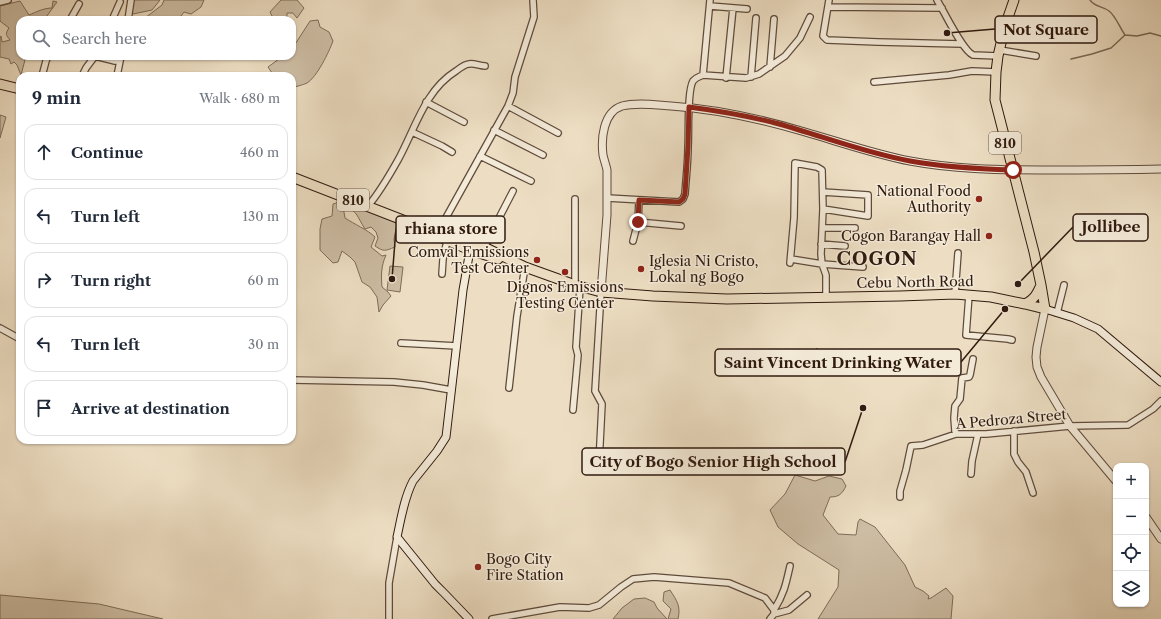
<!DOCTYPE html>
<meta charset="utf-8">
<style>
:root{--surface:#fff;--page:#f6f6f7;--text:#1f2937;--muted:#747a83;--line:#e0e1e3}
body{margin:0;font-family:"Libre Caslon Text",serif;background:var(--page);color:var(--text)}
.controls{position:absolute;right:12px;bottom:12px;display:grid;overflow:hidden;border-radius:8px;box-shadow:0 1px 3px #0004}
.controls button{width:36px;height:36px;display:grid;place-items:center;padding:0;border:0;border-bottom:1px solid var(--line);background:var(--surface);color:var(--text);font:20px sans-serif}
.stop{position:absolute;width:12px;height:12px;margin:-9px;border:3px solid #8f2418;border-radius:50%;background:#fff}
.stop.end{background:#8f2418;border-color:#fff;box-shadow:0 1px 4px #0008}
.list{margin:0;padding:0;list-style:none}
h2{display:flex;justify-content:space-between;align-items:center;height:52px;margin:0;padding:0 16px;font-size:17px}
h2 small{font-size:13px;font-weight:400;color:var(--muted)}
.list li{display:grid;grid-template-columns:26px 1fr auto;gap:12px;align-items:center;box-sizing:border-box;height:56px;margin:0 8px 8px;padding:0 8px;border:1px solid var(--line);border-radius:12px}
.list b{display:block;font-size:15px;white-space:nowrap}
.list em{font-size:13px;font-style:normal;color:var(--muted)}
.icon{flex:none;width:22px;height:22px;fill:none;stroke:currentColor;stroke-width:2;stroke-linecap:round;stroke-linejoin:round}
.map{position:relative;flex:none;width:1161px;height:619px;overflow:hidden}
.search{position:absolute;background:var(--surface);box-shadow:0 1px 3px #0004;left:16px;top:16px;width:280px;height:44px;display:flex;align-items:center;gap:10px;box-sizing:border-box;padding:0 14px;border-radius:12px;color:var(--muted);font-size:15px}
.panel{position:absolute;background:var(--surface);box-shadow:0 1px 3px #0004;left:16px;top:72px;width:280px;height:372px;border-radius:12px}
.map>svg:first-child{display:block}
</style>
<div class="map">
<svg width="1161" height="619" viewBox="0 0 1161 619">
<rect width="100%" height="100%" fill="#eddec3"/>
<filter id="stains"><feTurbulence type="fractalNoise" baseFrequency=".005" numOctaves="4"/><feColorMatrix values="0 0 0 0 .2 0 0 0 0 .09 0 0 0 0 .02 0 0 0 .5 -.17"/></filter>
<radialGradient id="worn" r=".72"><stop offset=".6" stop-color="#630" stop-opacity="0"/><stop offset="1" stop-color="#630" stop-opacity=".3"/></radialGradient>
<path fill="#cdbda4" stroke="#7e6c5a" d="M 132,0 L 160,0 L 152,10 L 133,14 L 129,11 Z
M 164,0 L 204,0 L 201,7 L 191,14 L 184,12 L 178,20 L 147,20 L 145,18 L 162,5 Z
M 281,0 L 297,0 L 304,8 L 297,18 L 293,13 L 287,13 L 287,20 L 274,20 L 270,12 Z
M 20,1 L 29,15 C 36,12 44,8 52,8 L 53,1 L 57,2 L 44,20 L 20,20 L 20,56 L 26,56 L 21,75 L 17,65 L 14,62 L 11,64 L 9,59 L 0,57 L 0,38 L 1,36 L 2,42 L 10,40 C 6,35 5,34 9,28 L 0,21 L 0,6 Z
M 318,20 L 320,27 L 329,32 L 333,41 C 329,52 317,77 307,83 C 303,85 297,86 292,88 L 292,76 L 274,76 L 268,67 L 283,56 L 292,56 L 292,49 L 310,21 Z
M 0,115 L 6,117 L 0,138 Z
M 342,201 L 345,218 C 354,224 368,230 375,237 L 371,247 L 382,256 L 386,255 C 381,266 381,276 382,287 L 388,292 L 391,296 L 383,305 L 379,312 L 377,297 L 370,287 L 362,282 L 355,262 L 350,257 L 342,251 L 338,262 L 333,263 L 320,250 L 320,229 L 322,219 L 332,216 L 333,204 Z
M 345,203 L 346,203 L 390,219 L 397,224 L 394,239 L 395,247 C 385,251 384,252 375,246 L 378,238 L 376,232 L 371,227 L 365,229 C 357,217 358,211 345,207 Z
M 390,266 L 403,267 L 400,292 L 387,290 Z
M 817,348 L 823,355 L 810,368 L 804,361 Z
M 795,475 L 815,481 L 829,476 L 842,479 L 846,486 C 842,494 839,497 830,497 L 823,515 L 838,534 L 856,535 L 858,522 L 860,519 L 875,527 L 905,565 L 915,587 L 923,591 L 929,596 L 928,599 L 931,598 L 946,588 L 953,596 L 951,619 L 818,619 L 838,587 L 839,570 L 798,544 L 778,527 L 770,510 L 785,494 Z
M 670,590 C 677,601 681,606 678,619 L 668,619 L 671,609 L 663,601 L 664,592 Z
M 0,595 L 99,604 L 163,619 L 0,619 Z
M 645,598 L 654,602 L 657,608 L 667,619 L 613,619 L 622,608 L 634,599 Z"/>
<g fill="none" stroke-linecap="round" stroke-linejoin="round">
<path stroke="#7b6756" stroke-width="1.5" d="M 1090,0 C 1094,7 1103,6 1109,11 C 1115,15 1120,28 1125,35 L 1137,36 L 1150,33 L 1161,36
M 1071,59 L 1092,54 L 1111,48 L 1125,35"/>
<defs>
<path id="minor" d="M 829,0 L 823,36 L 827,40 L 878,42 L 962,44
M 937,0 C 944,11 962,50 973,55 L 998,56
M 0,2 L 8,0
M 710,6 L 747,9
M 829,7 L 942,8
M 70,20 L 79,4
M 112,20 L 120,2
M 128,20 L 131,0
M 1000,50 L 1036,56
M 770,67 L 774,19
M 703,75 L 710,0
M 42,76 L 46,61 L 48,56
M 82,76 L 86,68 L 95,56 L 115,61
M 117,76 L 121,56
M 751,77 L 756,18
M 726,78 L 733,8
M 874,82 L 949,75 L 972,71 L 996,72
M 426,102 L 464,122
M 508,106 L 558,133
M 494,130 L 543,155
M 412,132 L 442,146 L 452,152
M 480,156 L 531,181
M 823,192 L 868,195 L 868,216 L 823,209
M 607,198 L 679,202 L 683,199 L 685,194 C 686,178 688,162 688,147 C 689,134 687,91 693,81 C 696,77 699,77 703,75 L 746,78 L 759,74 L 785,56 L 800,38 L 810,17
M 575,199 L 575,285
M 368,206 C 380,192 389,176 398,160 C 415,129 425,90 456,71 C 460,68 465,64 469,64 C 474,63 480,66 485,66
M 638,222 L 681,226
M 823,228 L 855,228
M 438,232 L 508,106 L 513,93 L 515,77 L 534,17 L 533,0
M 633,241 L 638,222 L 639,200
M 821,244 L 845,246
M 484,247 L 513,191
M 791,259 L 822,264 L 863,267
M 790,263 L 794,218 L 795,163 L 817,167 L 822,170 L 823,209 L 821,254 L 822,264 L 826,275 L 826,297
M 442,274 L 443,259 L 447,241
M 955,294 L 958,253
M 969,295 L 966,335 L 1008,339 L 1012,340
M 1057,313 L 1064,285
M 0,328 L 20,339
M 401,343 L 457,346
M 292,380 L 394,382 L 423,385 L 451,390
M 509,388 L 517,316 L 525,267
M 573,410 L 578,355 L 576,347 L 580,287
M 1014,431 L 1014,454 L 1018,462 L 1026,472 L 1033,493
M 956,434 L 955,431 L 954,418 L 955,406 L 960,399 L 962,378 L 969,377 L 970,375 L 973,359
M 599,463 L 602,404 L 595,391 L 601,292
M 971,474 L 972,461 L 978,434
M 900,497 L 900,491 L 906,470 L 911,446 L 923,445 L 956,434 L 986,434 L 1070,426 L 1128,425 L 1153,409 L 1161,401
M 774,610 C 784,594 786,584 790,566
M 774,614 L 789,610 L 807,595
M 389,619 L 389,583 L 397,537
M 492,619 L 560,607 L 589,608 L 599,605 L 621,587 L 633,579 L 654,577 L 729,583 L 765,598 L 774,610 L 774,614 L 770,619"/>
<path id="tertiary" d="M 601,292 L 607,215 L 607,170 C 606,165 604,160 603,155 C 601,139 603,112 622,106 C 637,102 656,105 671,106 C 717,109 761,119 805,132 C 840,142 874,154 910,161 C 953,169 996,170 1040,170 C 1080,170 1121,170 1161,169
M 1045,309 L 1037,347 L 1036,357 L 1037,367 L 1041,377 L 1070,426 L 1116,481
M 1146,517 L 1161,539"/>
<path id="secondary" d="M 1045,309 L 1074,318 L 1098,329 L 1161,382
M 469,619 L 445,594 L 435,584 L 397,537 C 401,519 404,498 413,481 L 437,451 L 446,437 L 463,290 L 470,250 L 471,246"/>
<path id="trunk" d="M 0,84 L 20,89
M 292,177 L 413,224 L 421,224 L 459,237 L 484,247 L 525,267 L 575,285 L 601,292 L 653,296 L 727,299 L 900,296 L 955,294 L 991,297 L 1025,304 L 1045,309 L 1041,285 L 1034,252 L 995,100 L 996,72 L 998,56 L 1005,26 L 1014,0
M 421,229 L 470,250 L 498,259
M 1025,304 C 1034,300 1037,294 1041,285"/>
</defs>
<use href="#minor" stroke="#5f4b3c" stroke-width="8"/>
<use href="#tertiary" stroke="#5f4b3c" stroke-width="9"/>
<use href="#secondary" stroke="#301a0f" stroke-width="9"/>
<use href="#trunk" stroke="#301a0f" stroke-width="11"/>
<use href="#minor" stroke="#f3ead8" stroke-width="5.5"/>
<use href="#tertiary" stroke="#f3ead8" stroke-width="7"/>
<use href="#secondary" stroke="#f3ead8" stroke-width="7"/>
<use href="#trunk" stroke="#eddec3" stroke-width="9"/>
</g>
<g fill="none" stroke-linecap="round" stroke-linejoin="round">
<path stroke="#8f2418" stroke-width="5" d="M 638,222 L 639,200 L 679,202 L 683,199 L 685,194 L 688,146 L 689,107 C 720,111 749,116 779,124 C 822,136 865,153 910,161 C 944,167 978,169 1013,170"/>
</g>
<g fill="#8f2418" stroke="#f3ead8" stroke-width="1.5">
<circle cx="979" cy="199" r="4"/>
<circle cx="989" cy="236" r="4"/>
<circle cx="537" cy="260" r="4"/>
<circle cx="641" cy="269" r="4"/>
<circle cx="565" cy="272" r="4"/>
<circle cx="478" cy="567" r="4"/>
</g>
<g text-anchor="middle" stroke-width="3" stroke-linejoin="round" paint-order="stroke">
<g fill="#f3ead8" stroke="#6a584b" stroke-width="1">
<rect x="989" y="132" width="32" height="22" rx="3"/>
<rect x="337" y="189" width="32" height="22" rx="3"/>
</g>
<g font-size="13" font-weight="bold" fill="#301a0f">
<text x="1005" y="148">810</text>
<text x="353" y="205">810</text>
</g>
<g font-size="14" fill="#301a0f" stroke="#f3ead8" text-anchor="end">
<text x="971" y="196">National Food<tspan x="971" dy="16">Authority</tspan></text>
<text x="981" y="241">Cogon Barangay Hall</text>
<text x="529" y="257">Comval Emissions<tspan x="529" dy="16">Test Center</tspan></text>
<text x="649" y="266" text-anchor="start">Iglesia Ni Cristo,<tspan x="649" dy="16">Lokal ng Bogo</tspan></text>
<text x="565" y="292" text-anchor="middle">Dignos Emissions<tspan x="565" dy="16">Testing Center</tspan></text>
<text x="486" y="564" text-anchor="start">Bogo City<tspan x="486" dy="16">Fire Station</tspan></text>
</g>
<g font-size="14" fill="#301a0f" stroke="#f3ead8">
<text transform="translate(915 282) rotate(-1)" y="5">Cebu North Road</text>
<text transform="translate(1011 419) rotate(-5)" y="5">A Pedroza Street</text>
</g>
<g font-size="18" font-weight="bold" letter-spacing="1" fill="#301a0f" stroke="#f3ead8">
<text x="877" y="265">COGON</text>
</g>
</g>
<path fill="none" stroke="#301a0f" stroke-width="1.5" d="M947 33L995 29M1018 284L1073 227M392 279L396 229M1005 309L961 362M863 408L845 462"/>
<g fill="#301a0f" stroke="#f3ead8" stroke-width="1.5">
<circle cx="947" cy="33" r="4"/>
<circle cx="1018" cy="284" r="4"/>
<circle cx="392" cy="279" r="4"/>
<circle cx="1005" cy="309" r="4"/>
<circle cx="863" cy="408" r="4"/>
</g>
<g fill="#f3ead8" stroke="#301a0f" stroke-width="1.5">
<rect x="995" y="16" width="102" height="27" rx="4"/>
<rect x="1073" y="214" width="75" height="27" rx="4"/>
<rect x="396" y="216" width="109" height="27" rx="4"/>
<rect x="715" y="349" width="246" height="27" rx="4"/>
<rect x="582" y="448" width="263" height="27" rx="4"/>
</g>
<g font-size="15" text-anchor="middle" font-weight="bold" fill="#301a0f">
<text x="1046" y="35">Not Square</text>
<text x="1111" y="232">Jollibee</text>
<text x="451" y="234">rhiana store</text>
<text x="838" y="368">Saint Vincent Drinking Water</text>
<text x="713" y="467">City of Bogo Senior High School</text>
</g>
<rect width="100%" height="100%" filter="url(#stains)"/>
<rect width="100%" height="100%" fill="url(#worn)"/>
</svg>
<div class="controls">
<button>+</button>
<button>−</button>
<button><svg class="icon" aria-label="locate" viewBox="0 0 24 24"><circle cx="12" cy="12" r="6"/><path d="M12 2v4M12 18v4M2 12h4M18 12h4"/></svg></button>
<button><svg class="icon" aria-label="layers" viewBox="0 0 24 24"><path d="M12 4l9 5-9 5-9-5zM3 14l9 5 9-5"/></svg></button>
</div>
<div class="stop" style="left:1013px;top:170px"></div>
<div class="stop end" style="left:638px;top:222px"></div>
<div class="search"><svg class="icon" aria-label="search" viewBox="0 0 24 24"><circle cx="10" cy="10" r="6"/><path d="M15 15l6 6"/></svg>Search here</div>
<section class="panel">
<h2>9 min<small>Walk · 680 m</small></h2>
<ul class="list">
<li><svg class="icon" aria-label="ahead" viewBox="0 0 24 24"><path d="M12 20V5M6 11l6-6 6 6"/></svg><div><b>Continue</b></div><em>460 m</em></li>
<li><svg class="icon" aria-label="left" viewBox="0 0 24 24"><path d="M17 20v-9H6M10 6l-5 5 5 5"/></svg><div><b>Turn left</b></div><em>130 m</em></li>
<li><svg class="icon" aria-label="right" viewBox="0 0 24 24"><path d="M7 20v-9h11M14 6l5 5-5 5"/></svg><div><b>Turn right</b></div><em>60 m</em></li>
<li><svg class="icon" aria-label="left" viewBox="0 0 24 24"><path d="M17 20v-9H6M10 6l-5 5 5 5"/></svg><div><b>Turn left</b></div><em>30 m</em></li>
<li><svg class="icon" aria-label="arrive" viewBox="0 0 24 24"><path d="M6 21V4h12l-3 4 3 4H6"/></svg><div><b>Arrive at destination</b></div></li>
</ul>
</section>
</div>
